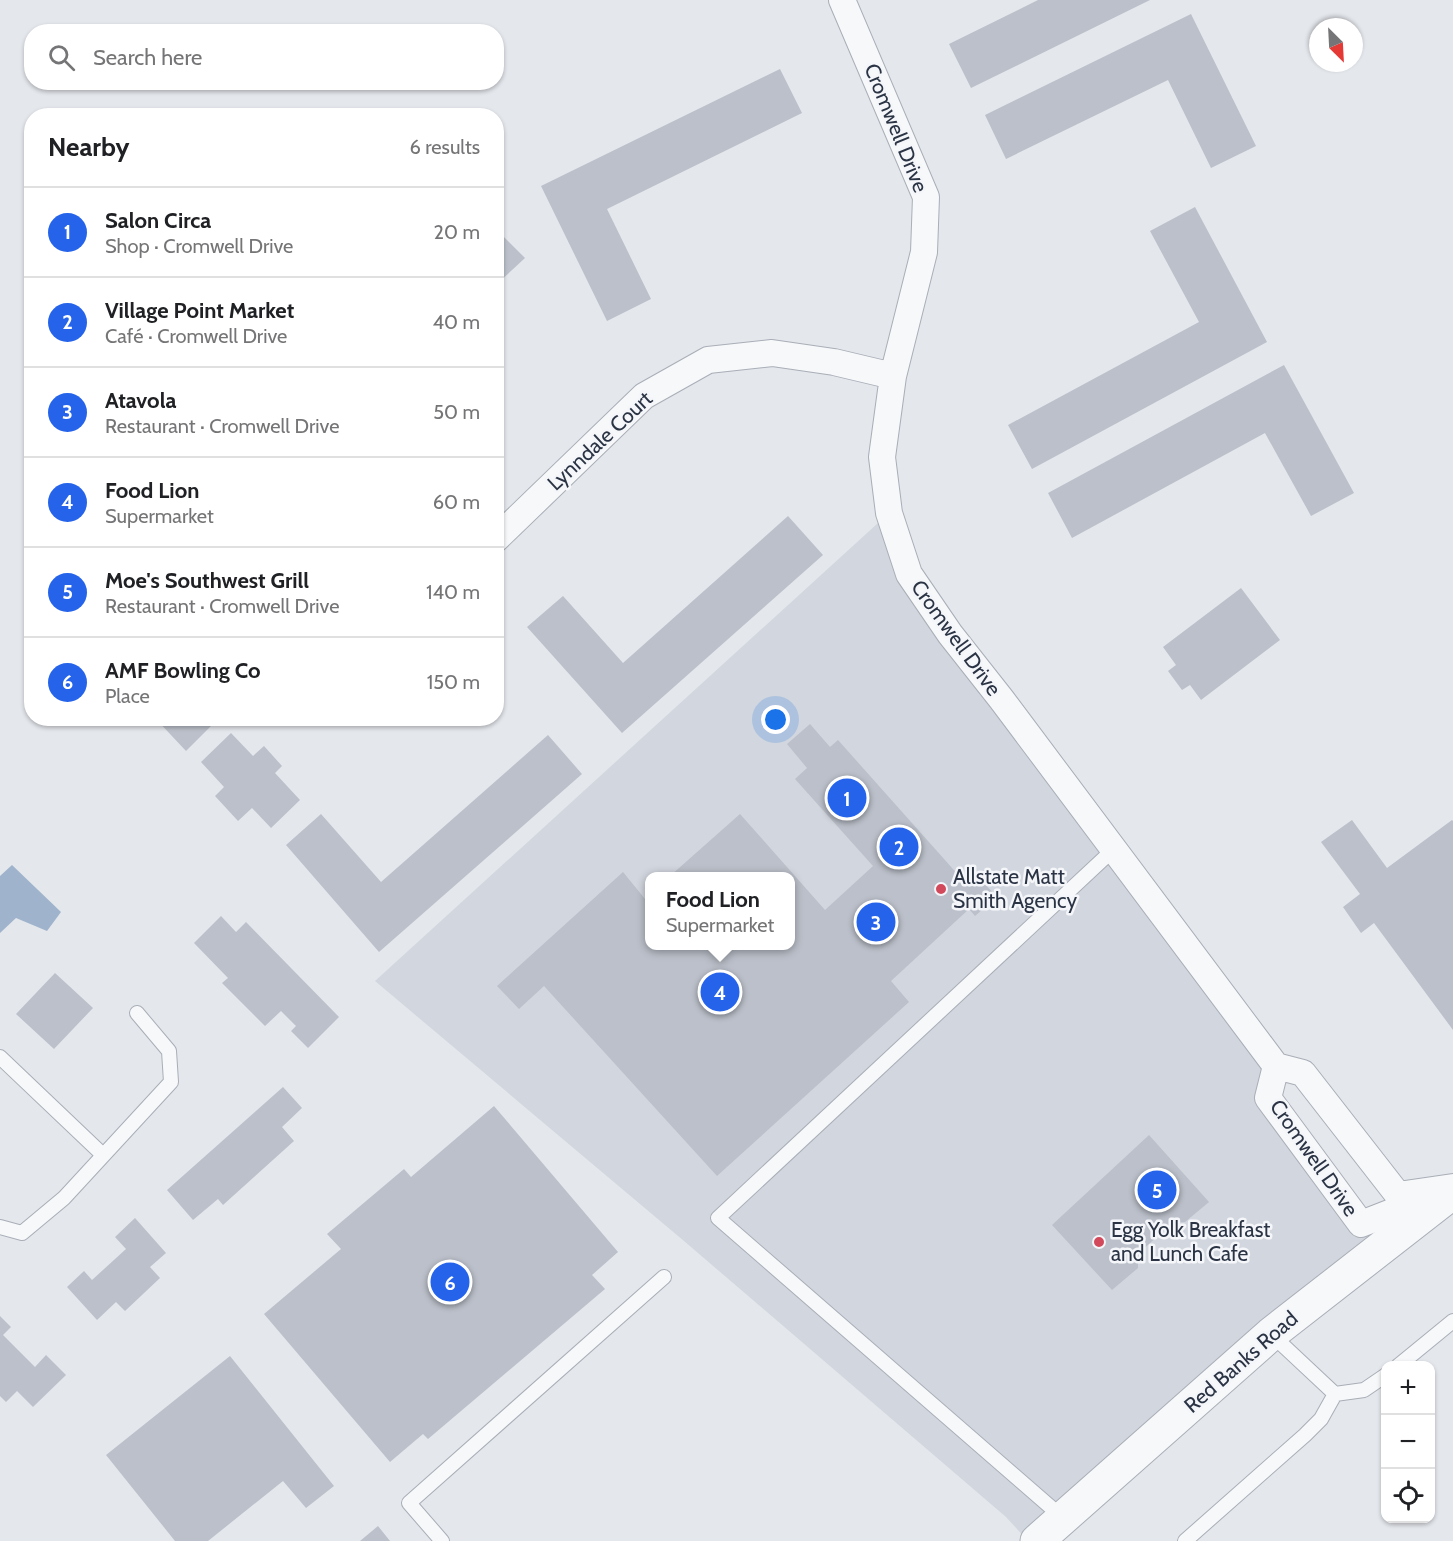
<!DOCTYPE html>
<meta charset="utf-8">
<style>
:root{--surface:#fff;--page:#f6f6f6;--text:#202124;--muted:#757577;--line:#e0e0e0;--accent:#2563eb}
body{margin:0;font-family:Cabin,sans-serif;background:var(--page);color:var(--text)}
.controls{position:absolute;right:18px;bottom:18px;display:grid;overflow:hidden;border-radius:12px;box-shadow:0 2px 4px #0004}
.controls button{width:54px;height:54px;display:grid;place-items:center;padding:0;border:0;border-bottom:2px solid var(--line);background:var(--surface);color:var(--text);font:30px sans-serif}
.compass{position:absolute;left:1309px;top:18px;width:54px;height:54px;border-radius:50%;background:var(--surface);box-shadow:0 2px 4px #0004;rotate:156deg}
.you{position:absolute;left:776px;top:720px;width:21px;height:21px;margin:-15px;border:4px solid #fff;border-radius:50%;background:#1a73e8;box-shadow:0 0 0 9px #1a73e833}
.badge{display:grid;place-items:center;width:39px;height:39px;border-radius:50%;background:var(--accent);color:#fff;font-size:20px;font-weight:700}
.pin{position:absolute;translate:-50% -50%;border:3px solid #fff;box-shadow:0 2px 6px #0006}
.popup{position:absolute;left:645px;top:872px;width:150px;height:78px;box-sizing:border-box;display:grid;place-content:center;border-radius:12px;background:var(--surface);filter:drop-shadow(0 2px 4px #0005);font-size:20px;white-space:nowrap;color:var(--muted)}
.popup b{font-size:22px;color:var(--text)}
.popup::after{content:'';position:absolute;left:50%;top:100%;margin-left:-12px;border:12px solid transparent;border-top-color:var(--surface)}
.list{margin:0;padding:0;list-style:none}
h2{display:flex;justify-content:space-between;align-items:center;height:78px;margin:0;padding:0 24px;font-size:26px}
h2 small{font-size:20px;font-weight:400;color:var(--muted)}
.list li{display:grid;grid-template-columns:39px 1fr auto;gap:18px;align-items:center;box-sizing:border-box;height:90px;padding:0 24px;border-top:2px solid var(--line)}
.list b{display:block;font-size:22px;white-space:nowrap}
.list p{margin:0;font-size:20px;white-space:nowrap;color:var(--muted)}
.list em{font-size:20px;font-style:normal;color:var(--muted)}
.icon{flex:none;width:33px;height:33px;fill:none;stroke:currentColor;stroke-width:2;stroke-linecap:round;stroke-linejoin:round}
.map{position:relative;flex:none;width:1453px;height:1541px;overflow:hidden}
.search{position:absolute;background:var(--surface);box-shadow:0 2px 4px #0004;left:24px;top:24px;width:480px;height:66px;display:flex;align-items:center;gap:15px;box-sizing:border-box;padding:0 21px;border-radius:24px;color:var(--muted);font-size:22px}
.panel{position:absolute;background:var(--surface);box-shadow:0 2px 4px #0004;left:24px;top:108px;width:480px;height:618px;border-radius:24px}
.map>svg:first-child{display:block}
</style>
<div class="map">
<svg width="1453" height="1541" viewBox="0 0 1453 1541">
<rect width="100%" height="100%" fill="#e4e7ec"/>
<path fill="#d2d6de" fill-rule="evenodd" d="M 889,513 L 909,574 L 1276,1066 L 1269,1098 L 1379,1249 L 1028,1541 L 1006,1517 L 684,1241 L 375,981 ZM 650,876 L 790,876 L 790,946 L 650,946 Z"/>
<path fill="#9fb4cc" d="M 12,865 L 61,912 L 47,931 L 16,918 L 0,933 L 0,876 Z"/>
<path fill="#bbc0ca" d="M 1038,0 L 1150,0 L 971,88 L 949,44 Z
M 1191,14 L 1256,146 L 1211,168 L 1168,80 L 1006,159 L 985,115 Z
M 780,69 L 802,113 L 607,209 L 651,299 L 607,321 L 541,186 Z
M 1195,207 L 1267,342 L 1032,469 L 1008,425 L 1199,322 L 1150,231 Z
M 496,229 L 525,258 L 496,285 Z
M 1284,365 L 1354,493 L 1311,516 L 1265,433 L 1072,538 L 1048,493 Z
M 788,516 L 823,555 L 622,733 L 527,627 L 563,596 L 623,663 Z
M 1241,588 L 1280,640 L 1201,700 L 1190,685 L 1182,690 L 1168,671 L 1176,665 L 1163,647 Z
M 155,718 L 219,718 L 186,751 Z
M 810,724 L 830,747 L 838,740 L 969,887 L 979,878 L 997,897 L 975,916 L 969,909 L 891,981 L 909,1002 L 717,1176 L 544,986 L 519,1009 L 497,986 L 623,872 L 645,899 L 650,895 L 650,946 L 790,946 L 790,876 L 670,876 L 740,814 L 825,910 L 873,866 L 795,779 L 807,768 L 787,744 Z
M 231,733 L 253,756 L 264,746 L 282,766 L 275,773 L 300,800 L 271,828 L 252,808 L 238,821 L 215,796 L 224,787 L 201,762 Z
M 548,735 L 582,774 L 379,952 L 286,845 L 321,814 L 381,882 Z
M 1352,820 L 1387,868 L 1452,820 L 1453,821 L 1453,1030 L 1374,923 L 1361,933 L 1343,907 L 1360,894 L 1321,842 Z
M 221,916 L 236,932 L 246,922 L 339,1017 L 308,1048 L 291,1031 L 296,1026 L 281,1011 L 265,1026 L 222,983 L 228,978 L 194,943 Z
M 55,973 L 93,1008 L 54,1049 L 16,1014 Z
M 283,1087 L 302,1108 L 282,1127 L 294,1141 L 223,1205 L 218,1199 L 193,1220 L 167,1190 Z
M 494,1106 L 618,1252 L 592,1275 L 605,1289 L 428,1439 L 423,1434 L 390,1462 L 264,1314 L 341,1249 L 327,1234 L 404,1169 L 411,1177 Z
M 1149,1135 L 1209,1202 L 1185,1222 L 1172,1223 L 1138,1254 L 1138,1268 L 1112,1290 L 1052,1225 Z
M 135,1218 L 166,1253 L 150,1267 L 160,1278 L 125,1311 L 116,1302 L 97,1320 L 67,1287 L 84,1271 L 92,1280 L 126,1249 L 115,1237 Z
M 0,1316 L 11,1327 L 3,1335 L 35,1367 L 46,1355 L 66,1375 L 33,1407 L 17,1391 L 6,1402 L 0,1396 Z
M 230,1356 L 334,1486 L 306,1508 L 283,1481 L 208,1541 L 175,1541 L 106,1455 Z
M 378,1526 L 390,1541 L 360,1541 Z"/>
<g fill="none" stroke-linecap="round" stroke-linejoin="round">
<defs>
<path id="service" d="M 0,1057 L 103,1155
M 0,1227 L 22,1233 L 64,1198 L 171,1082 L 169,1051 L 137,1013
M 1398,1366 L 1453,1321
M 1335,1394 L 1364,1390 L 1386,1375
M 1062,1517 L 718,1218 L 1114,849
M 442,1541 L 409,1503 L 664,1277
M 1185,1541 L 1305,1435 L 1321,1419 L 1335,1394 L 1271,1334"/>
<path id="minor" d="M 842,0 L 926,197 L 924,252 L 893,376 L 882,457 L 889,513 L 909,574 L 950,634 L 1002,700 L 1276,1066 L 1303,1073 L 1398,1195 L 1453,1187
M 496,539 L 644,396 L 708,360 L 772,353 L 834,362 L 893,376
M 1276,1066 L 1268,1098 L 1361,1224 L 1425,1199"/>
<path id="tertiary" d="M 1037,1541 L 1271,1334 L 1453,1192"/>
</defs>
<use href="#service" stroke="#a9aeb7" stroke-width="16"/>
<use href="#minor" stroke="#a9aeb7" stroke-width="28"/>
<use href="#tertiary" stroke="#a9aeb7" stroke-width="35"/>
<use href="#service" stroke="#f7f8fa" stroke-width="14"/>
<use href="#minor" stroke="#f7f8fa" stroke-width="26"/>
<use href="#tertiary" stroke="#f7f8fa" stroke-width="33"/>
</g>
<g fill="#d1495b" stroke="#f4f6f9" stroke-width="2">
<circle cx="941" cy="889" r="6"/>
<circle cx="1099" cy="1242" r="6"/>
</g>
<g text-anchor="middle" stroke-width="5" stroke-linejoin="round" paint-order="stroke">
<g font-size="21" fill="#2b3445" stroke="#f4f6f9">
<text transform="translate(896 128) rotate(68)" y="7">Cromwell Drive</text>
<text transform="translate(600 441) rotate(-43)" y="7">Lynndale Court</text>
<text transform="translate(956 638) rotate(54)" y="7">Cromwell Drive</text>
<text transform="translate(1314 1158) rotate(55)" y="7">Cromwell Drive</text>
<text transform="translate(1241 1362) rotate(-41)" y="7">Red Banks Road</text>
</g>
<g font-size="21" fill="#2b3445" stroke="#f4f6f9" text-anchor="start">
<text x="953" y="884">Allstate Matt<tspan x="953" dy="24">Smith Agency</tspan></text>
<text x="1111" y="1237">Egg Yolk Breakfast<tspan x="1111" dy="24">and Lunch Cafe</tspan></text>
</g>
</g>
</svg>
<div class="controls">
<button>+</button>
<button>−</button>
<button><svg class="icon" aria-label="locate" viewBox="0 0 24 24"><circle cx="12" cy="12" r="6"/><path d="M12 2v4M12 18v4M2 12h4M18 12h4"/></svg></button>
</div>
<svg class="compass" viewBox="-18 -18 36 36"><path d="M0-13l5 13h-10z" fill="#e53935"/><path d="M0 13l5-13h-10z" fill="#757577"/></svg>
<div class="you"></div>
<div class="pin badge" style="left:847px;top:798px">1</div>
<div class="pin badge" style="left:899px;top:847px">2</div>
<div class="pin badge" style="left:876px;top:922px">3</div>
<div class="pin badge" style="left:720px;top:992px">4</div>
<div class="popup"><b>Food Lion</b>Supermarket</div>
<div class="pin badge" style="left:1157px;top:1190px">5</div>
<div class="pin badge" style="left:450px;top:1282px">6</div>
<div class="search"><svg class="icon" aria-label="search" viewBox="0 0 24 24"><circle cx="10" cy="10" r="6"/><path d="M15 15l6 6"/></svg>Search here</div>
<section class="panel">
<h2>Nearby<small>6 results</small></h2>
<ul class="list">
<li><span class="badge">1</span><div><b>Salon Circa</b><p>Shop · Cromwell Drive</p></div><em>20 m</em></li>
<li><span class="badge">2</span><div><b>Village Point Market</b><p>Café · Cromwell Drive</p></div><em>40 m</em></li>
<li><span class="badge">3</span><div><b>Atavola</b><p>Restaurant · Cromwell Drive</p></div><em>50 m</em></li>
<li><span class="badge">4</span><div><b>Food Lion</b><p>Supermarket</p></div><em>60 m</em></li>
<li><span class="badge">5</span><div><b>Moe's Southwest Grill</b><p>Restaurant · Cromwell Drive</p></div><em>140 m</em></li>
<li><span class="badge">6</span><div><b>AMF Bowling Co</b><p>Place</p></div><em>150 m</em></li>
</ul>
</section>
</div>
